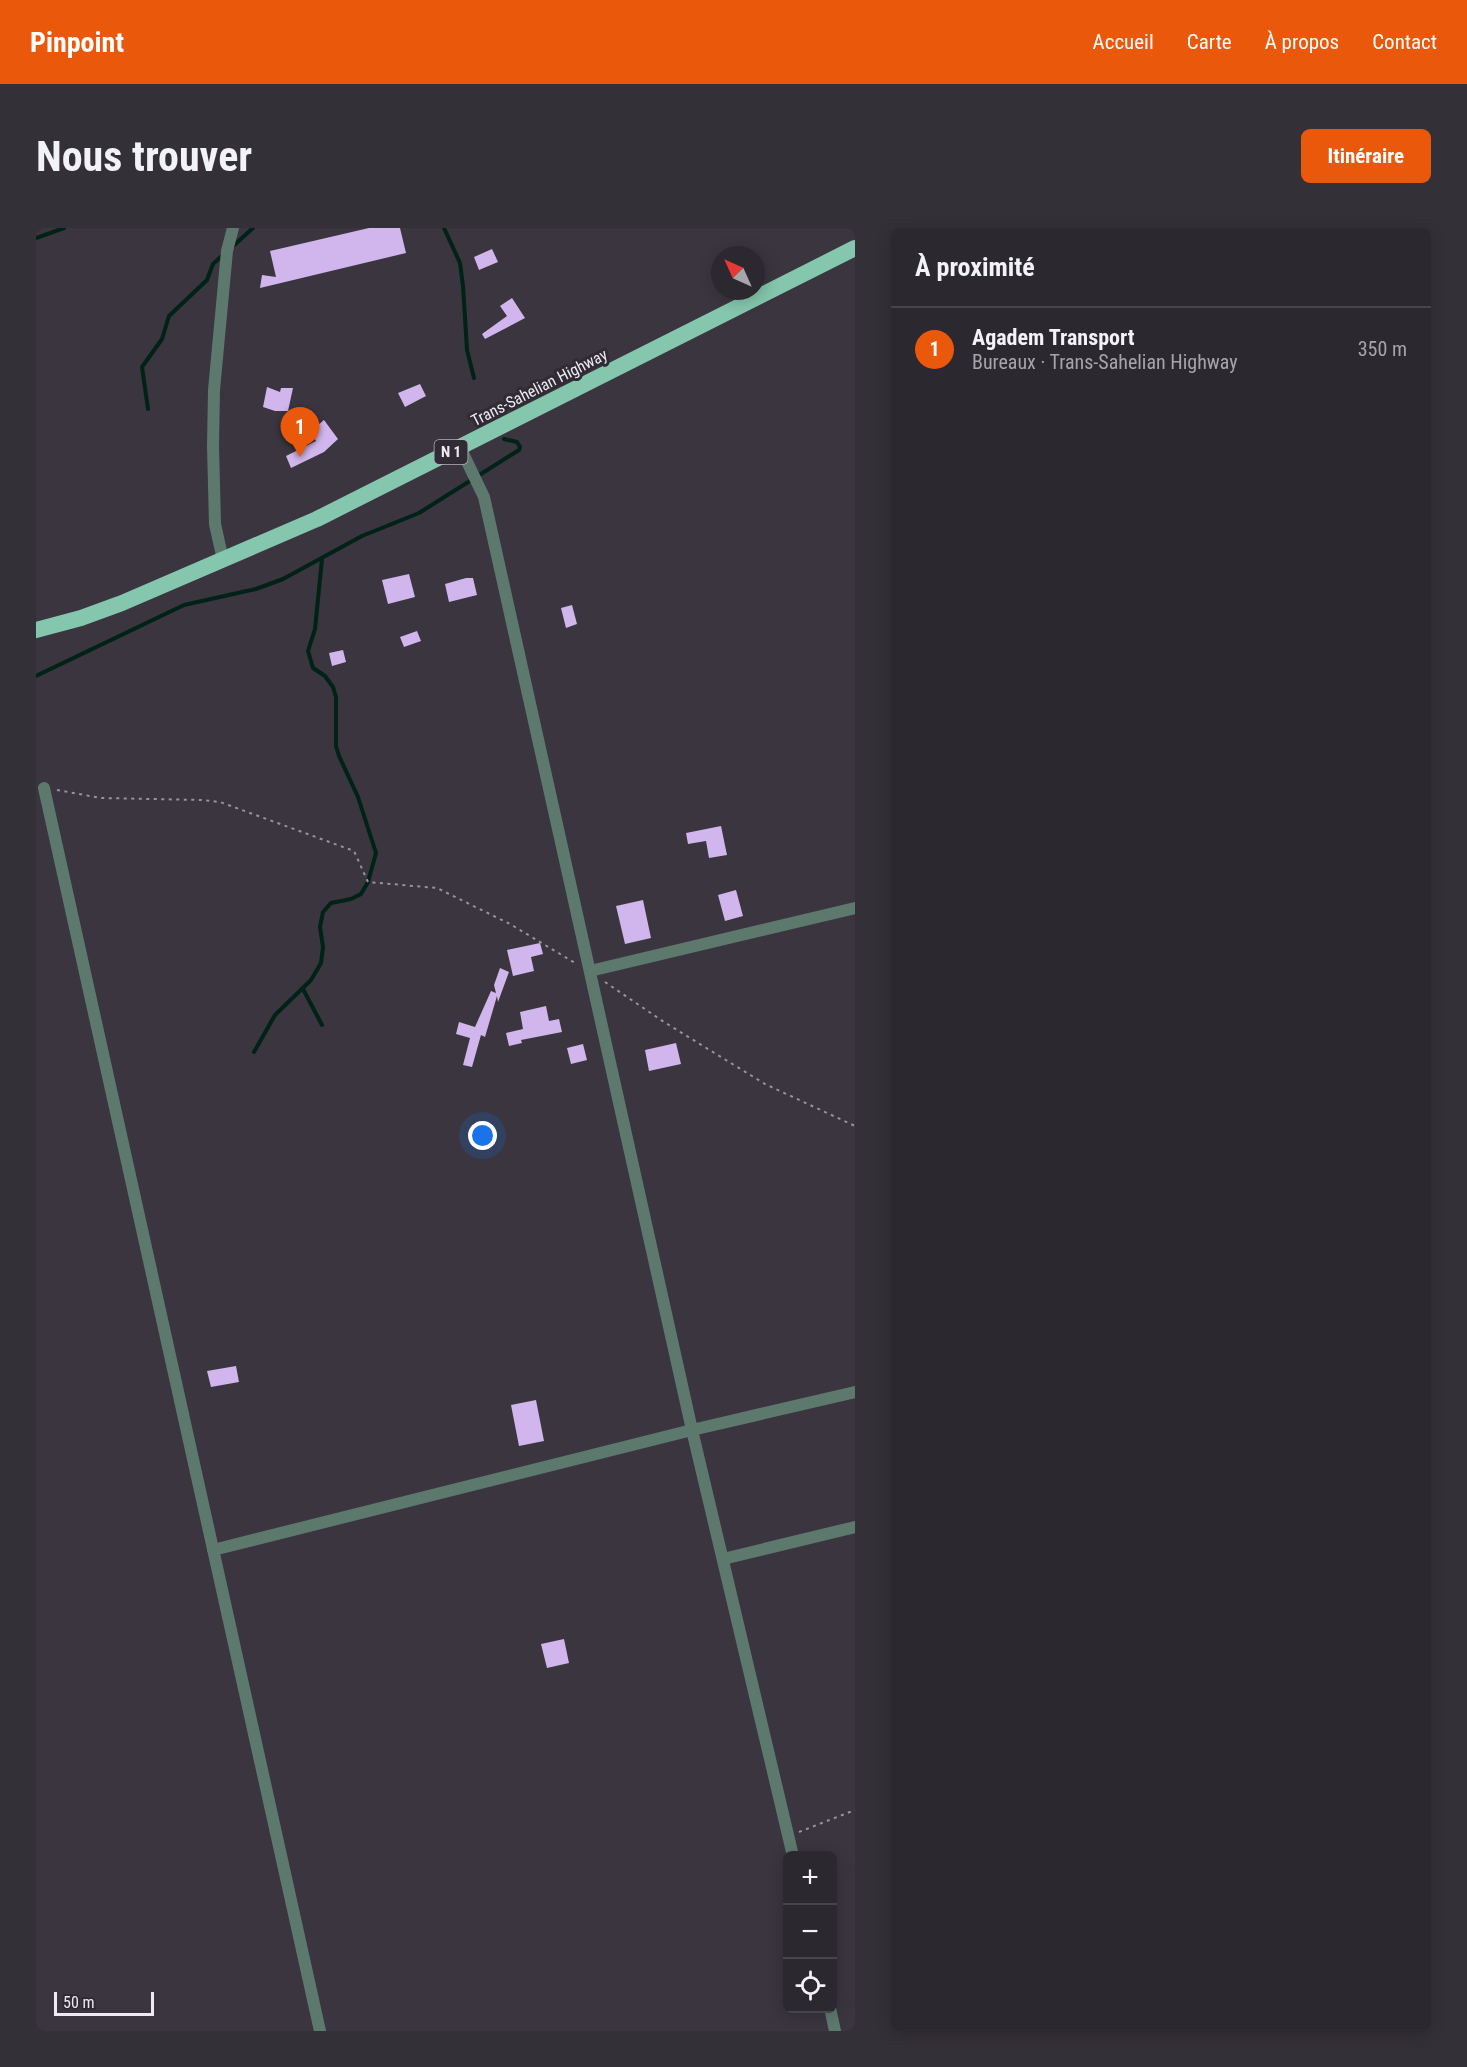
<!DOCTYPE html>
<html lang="fr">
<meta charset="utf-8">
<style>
:root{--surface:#2c282f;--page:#343037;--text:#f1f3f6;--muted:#a6a6aa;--line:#48444b;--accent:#ea580c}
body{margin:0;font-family:"Roboto Condensed",sans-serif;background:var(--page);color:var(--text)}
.controls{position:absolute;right:18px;bottom:18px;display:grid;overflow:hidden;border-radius:9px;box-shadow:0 3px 15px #0003}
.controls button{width:54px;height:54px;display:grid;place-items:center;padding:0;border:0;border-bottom:2px solid var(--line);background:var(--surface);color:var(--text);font:30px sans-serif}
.compass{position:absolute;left:675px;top:18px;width:54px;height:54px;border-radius:50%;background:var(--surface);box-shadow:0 3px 15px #0003;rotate:315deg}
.scale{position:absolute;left:18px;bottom:15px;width:100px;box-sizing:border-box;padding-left:6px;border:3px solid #eeecf2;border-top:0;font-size:16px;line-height:21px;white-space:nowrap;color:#eeecf2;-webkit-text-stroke:4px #302b35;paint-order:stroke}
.you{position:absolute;left:447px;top:908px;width:21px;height:21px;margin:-15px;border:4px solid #fff;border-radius:50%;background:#1a73e8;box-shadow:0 0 0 9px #1a73e833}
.badge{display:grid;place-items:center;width:39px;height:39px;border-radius:50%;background:var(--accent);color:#fff;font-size:20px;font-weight:700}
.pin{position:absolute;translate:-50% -50px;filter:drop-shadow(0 2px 3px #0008)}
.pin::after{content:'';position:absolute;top:32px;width:21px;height:18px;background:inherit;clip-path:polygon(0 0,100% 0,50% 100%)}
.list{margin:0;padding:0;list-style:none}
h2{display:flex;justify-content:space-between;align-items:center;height:78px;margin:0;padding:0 24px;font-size:26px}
h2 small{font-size:20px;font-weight:400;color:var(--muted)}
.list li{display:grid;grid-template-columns:39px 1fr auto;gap:18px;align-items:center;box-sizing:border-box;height:84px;padding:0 24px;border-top:2px solid var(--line)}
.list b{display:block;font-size:22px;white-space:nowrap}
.list p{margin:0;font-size:20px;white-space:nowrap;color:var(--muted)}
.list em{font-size:20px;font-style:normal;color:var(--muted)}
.icon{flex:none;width:33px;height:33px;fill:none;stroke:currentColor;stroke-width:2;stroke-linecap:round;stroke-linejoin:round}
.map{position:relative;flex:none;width:819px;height:1803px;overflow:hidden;border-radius:9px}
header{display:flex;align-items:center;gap:36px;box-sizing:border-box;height:84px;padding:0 30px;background:var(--accent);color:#fff}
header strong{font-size:28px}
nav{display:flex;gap:33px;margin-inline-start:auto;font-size:21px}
.intro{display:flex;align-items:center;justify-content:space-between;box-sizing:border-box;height:144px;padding:0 36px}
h1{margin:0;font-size:42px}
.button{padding:15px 27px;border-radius:9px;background:var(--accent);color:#fff;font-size:21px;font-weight:700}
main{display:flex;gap:36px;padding:0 36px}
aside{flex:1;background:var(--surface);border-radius:9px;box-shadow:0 3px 15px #0003}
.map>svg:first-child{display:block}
</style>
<header>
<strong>Pinpoint</strong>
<nav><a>Accueil</a><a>Carte</a><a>À propos</a><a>Contact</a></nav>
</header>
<div class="intro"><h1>Nous trouver</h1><a class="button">Itinéraire</a></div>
<main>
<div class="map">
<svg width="819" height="1803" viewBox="0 0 819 1803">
<rect width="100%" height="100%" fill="#3a353f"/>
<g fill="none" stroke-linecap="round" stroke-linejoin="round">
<path stroke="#002217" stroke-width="4" d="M 408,0 L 424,35 L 427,58 L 431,122 L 438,150
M 0,10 L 28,0
M 196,19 L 217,0
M 112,181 L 106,139 L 126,111 L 133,88 L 171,52 L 177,36 L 188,26
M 0,448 L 148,377 L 220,361 L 247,351 L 326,308 L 383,285 L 483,222 L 484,219 L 481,214 L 468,211
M 267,761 L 286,797
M 218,824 L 239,787 L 275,752 L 285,735 L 287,719 L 284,699 L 287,684 L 295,675 L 315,671 L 325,666 L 332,654 L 340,625 L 322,569 L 303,528 L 300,518 L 300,469 L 297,459 L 289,448 L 277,440 L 272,423 L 279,401 L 286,331"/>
</g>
<path fill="#d0b6ec" d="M 333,0 L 364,0 L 370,25 L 224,60 L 226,47 L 240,49 L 234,23 Z
M 456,21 L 462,34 L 443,42 L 438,29 Z
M 476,70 L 489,90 L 449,111 L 446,106 L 471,88 L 464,78 Z
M 384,156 L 390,168 L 369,179 L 362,165 Z
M 231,159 L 244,164 L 245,160 L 257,160 L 252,183 L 239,183 L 227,179 Z
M 288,192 L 302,211 L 288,224 L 255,240 L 250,228 L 280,213 L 274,204 Z
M 373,346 L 379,369 L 352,376 L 346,352 Z
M 430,350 L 437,350 L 441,367 L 413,374 L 409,356 Z
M 536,377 L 541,396 L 530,400 L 525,380 Z
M 381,403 L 385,413 L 368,419 L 364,409 Z
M 307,422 L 310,434 L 296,438 L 293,425 Z
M 685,598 L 691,627 L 673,630 L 670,613 L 652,616 L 650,605 Z
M 700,662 L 707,688 L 689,693 L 682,667 Z
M 607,672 L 615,710 L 589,716 L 580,678 Z
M 504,715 L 507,726 L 495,729 L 498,743 L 477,748 L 471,722 Z
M 464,740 L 473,744 L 462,774 L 461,768 L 449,809 L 445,807 L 436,839 L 427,837 L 434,810 L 420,806 L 423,794 L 439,799 L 455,763 L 460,765 L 458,757 Z
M 510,778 L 513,793 L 523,791 L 526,804 L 485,812 L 486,815 L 473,818 L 470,805 L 487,801 L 484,784 Z
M 640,815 L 645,836 L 613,843 L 609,822 Z
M 547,816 L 551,832 L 535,836 L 531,820 Z
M 200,1138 L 203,1154 L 175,1159 L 171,1143 Z
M 500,1172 L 508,1213 L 483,1218 L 475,1177 Z
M 528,1411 L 533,1435 L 511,1440 L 505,1416 Z"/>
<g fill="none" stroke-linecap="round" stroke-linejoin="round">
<path stroke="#97949c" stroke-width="2" stroke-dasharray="3 4.5" stroke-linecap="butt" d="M 21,562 L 65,570 L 165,572 L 184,574 L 318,623 L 332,654 L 401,660 L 474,696 L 539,735
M 569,754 L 628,794 L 729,856 L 819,898
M 763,1604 L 819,1582"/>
<path stroke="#5d796e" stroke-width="12" d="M 424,219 L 448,269 L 656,1202 L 757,1628
M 187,332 L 179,296 L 177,218 L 178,162 L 191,23 L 197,0
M 8,560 L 284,1803
M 554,743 L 819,680
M 177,1322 L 656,1202 L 819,1164
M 687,1331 L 819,1299
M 794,1780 L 799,1803"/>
<path stroke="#85c6ae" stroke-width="16" d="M 0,402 L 45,390 L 86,375 L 281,291 L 819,20"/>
</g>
<g text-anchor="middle" stroke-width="6" stroke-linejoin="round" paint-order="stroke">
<rect fill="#302b35" stroke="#b5b2b9" stroke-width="1.5" x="398.5" y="212" width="33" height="24" rx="4.5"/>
<g font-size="15" font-weight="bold" fill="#eeecf2">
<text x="415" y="229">N 1</text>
</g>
<g font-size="16" fill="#eeecf2" stroke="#302b35">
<text transform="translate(503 159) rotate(-27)" y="6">Trans-Sahelian Highway</text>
</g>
</g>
</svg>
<div class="controls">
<button>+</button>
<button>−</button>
<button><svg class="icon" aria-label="locate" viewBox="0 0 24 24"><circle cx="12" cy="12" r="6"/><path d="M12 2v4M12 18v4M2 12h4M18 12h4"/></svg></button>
</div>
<svg class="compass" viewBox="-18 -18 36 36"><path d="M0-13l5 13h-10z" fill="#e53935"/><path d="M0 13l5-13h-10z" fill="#a6a6aa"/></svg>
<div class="scale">50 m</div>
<div class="you"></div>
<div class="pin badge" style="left:264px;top:229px">1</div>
</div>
<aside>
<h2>À proximité<small></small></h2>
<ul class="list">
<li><span class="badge">1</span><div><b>Agadem Transport</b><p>Bureaux · Trans-Sahelian Highway</p></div><em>350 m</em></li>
</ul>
</aside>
</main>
